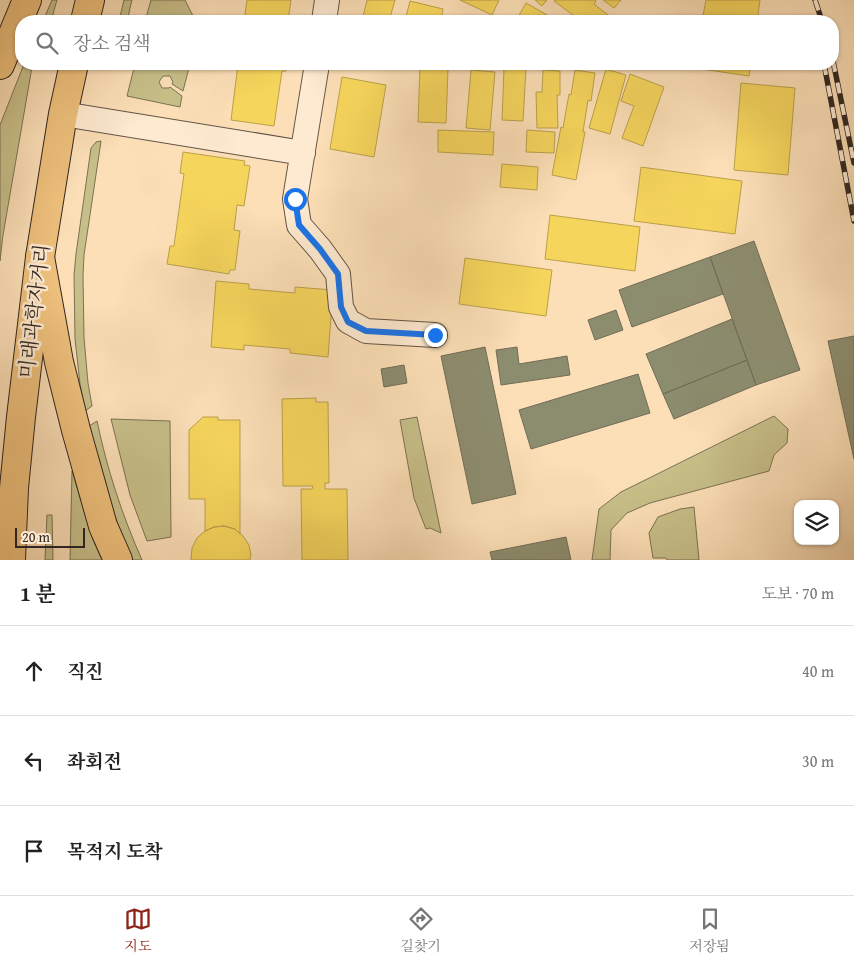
<!DOCTYPE html>
<html lang="ko">
<meta charset="utf-8">
<style>
:root{--surface:#fff;--page:#f6f6f6;--text:#222;--muted:#767676;--line:#e0e0e0;--accent:#8f2418}
body{margin:0;font-family:"Gentium Book Plus","Noto Serif KR",serif;background:var(--page);color:var(--text)}
.controls{position:absolute;right:15px;bottom:15px;display:grid;overflow:hidden;border-radius:10px;box-shadow:0 1px 4px #0004}
.controls button{width:45px;height:45px;display:grid;place-items:center;padding:0;border:0;border-bottom:1px solid var(--line);background:var(--surface);color:var(--text);font:25px sans-serif}
.scale{position:absolute;left:15px;bottom:12px;width:70px;box-sizing:border-box;padding-left:5px;border:2px solid #322620;border-top:0;font-size:14px;line-height:18px;white-space:nowrap;color:#322620;-webkit-text-stroke:4px #fdead0;paint-order:stroke}
.stop{position:absolute;width:15px;height:15px;margin:-11px;border:4px solid #1a73e8;border-radius:50%;background:#fff}
.stop.end{background:#1a73e8;border-color:#fff;box-shadow:0 1px 5px #0008}
.list{margin:0;padding:0;list-style:none}
h2{display:flex;justify-content:space-between;align-items:center;height:65px;margin:0;padding:0 20px;font-size:21px}
h2 small{font-size:16px;font-weight:400;color:var(--muted)}
.list li{display:grid;grid-template-columns:32px 1fr auto;gap:15px;align-items:center;box-sizing:border-box;height:90px;padding:0 20px;border-top:1px solid var(--line)}
.list b{display:block;font-size:19px;white-space:nowrap}
.list em{font-size:16px;font-style:normal;color:var(--muted)}
.icon{flex:none;width:28px;height:28px;fill:none;stroke:currentColor;stroke-width:2;stroke-linecap:round;stroke-linejoin:round}
.map{position:relative;flex:none;width:854px;height:560px;overflow:hidden}
.search{position:absolute;background:var(--surface);box-shadow:0 1px 4px #0004;left:15px;right:15px;top:15px;height:55px;display:flex;align-items:center;gap:12px;box-sizing:border-box;padding:0 18px;border-radius:20px;color:var(--muted);font-size:19px}
.sheet{height:335px;background:var(--surface)}
nav{display:flex;justify-content:space-around;align-items:center;box-sizing:border-box;height:70px;border-top:1px solid var(--line);background:var(--surface);font-size:14px;color:var(--muted)}
nav a{display:grid;justify-items:center;gap:2px}
nav .on{color:var(--accent)}
.map>svg:first-child{display:block}
</style>
<div class="map">
<svg width="854" height="560" viewBox="0 0 854 560">
<rect width="100%" height="100%" fill="#fcdfb7"/>
<filter id="stains"><feTurbulence type="fractalNoise" baseFrequency=".004" numOctaves="4"/><feColorMatrix values="0 0 0 0 .2 0 0 0 0 .09 0 0 0 0 .02 0 0 0 .5 -.17"/></filter>
<radialGradient id="worn" r=".72"><stop offset=".6" stop-color="#630" stop-opacity="0"/><stop offset="1" stop-color="#630" stop-opacity=".3"/></radialGradient>
<path fill="#c7bf89" stroke="#7c7254" d="M 52,0 L 57,0 L 51,21 L 43,21 Z
M 124,0 L 132,0 L 127,21 L 119,21 Z
M 151,0 L 185,0 L 194,18 L 200,20 L 199,21 L 145,21 Z
M 24,64 L 32,67 L 3,235 L 0,261 L 0,125 Z
M 135,64 L 190,64 L 183,91 L 172,84 L 173,82 L 170,76 L 163,76 L 159,82 L 162,88 L 169,88 L 170,87 L 182,96 L 180,107 L 127,96 Z
M 101,141 L 84,255 L 83,276 L 84,338 L 88,383 L 92,406 L 85,411 L 80,384 L 75,339 L 74,275 L 76,254 L 91,148 L 96,142 Z
M 774,416 L 788,429 L 787,443 L 774,455 L 769,471 L 650,503 L 627,513 L 611,530 L 610,560 L 592,560 L 599,509 L 621,492 Z
M 417,417 L 441,533 L 430,528 L 426,529 L 414,498 L 400,420 Z
M 111,419 L 170,421 L 171,537 L 147,541 L 130,495 Z
M 97,421 C 107,469 122,515 142,560 L 132,560 L 110,504 L 89,426 Z
M 72,471 L 93,540 L 102,560 L 70,560 Z
M 694,507 L 699,560 L 667,560 L 666,558 L 653,558 L 649,533 L 658,517 L 680,509 Z
M 47,515 L 52,515 L 53,560 L 45,560 Z"/>
<path fill="#f6d55c" stroke="#bba04a" d="M 247,0 L 291,0 L 288,21 L 244,21 Z
M 367,0 L 395,0 L 389,21 L 362,21 Z
M 460,0 L 499,0 L 492,15 Z
M 535,0 L 547,0 L 542,6 Z
M 555,0 L 595,0 L 596,1 L 594,4 L 612,18 L 609,21 L 586,21 L 583,19 L 581,21 L 554,1 Z
M 603,0 L 621,0 L 614,8 Z
M 706,0 L 760,0 L 757,21 L 702,21 Z
M 410,1 L 443,9 L 441,21 L 405,21 Z
M 526,3 L 547,15 L 544,21 L 516,21 Z
M 238,64 L 287,64 L 286,71 L 282,71 L 274,126 L 231,120 Z
M 696,64 L 751,64 L 749,76 L 695,68 Z
M 420,67 L 448,69 L 446,123 L 418,122 Z
M 504,68 L 526,69 L 523,121 L 502,120 Z
M 606,69 L 626,75 L 610,134 L 589,128 Z
M 471,70 L 495,72 L 490,130 L 466,128 Z
M 543,70 L 560,71 L 560,95 L 557,95 L 558,128 L 537,128 L 536,92 L 542,92 Z
M 575,70 L 595,73 L 591,101 L 588,100 L 583,132 L 585,132 L 576,180 L 552,175 L 561,127 L 563,128 L 569,94 L 571,95 Z
M 630,74 L 664,87 L 643,146 L 622,138 L 634,106 L 621,101 Z
M 342,77 L 386,85 L 374,157 L 330,149 Z
M 741,83 L 795,88 L 788,175 L 734,170 Z
M 438,130 L 494,132 L 493,155 L 438,152 Z
M 527,130 L 555,132 L 554,153 L 526,152 Z
M 183,152 L 245,161 L 244,165 L 250,166 L 244,206 L 237,205 L 234,230 L 240,231 L 235,270 L 230,270 L 229,274 L 167,264 L 170,246 L 174,246 L 184,174 L 180,173 Z
M 502,164 L 538,167 L 537,190 L 500,187 Z
M 641,167 L 742,181 L 735,234 L 634,221 Z
M 550,215 L 640,227 L 635,271 L 545,259 Z
M 465,258 L 552,270 L 546,316 L 459,304 Z
M 216,281 L 249,284 L 249,289 L 295,293 L 295,287 L 333,290 L 328,357 L 290,353 L 290,349 L 244,345 L 244,350 L 211,347 Z
M 316,398 L 316,402 L 328,402 L 329,483 L 325,483 L 325,489 L 347,489 L 348,560 L 302,560 L 301,489 L 312,489 L 313,486 L 283,486 L 282,399 Z
M 203,417 L 218,417 L 218,420 L 240,420 L 240,534 L 235,529 L 224,526 L 214,527 L 205,531 L 205,499 L 189,499 L 189,430 Z
M 224,526 L 235,529 L 243,536 L 249,545 L 251,555 L 250,560 L 191,560 L 192,548 L 197,538 L 205,531 L 214,527 Z"/>
<path fill="#8c8c6e" stroke="#716d57" d="M 754,241 L 800,370 L 756,385 L 710,257 Z
M 710,257 L 723,294 L 632,327 L 619,290 Z
M 616,310 L 623,330 L 595,340 L 588,320 Z
M 732,319 L 747,360 L 663,394 L 646,354 Z
M 854,336 L 854,459 L 828,341 Z
M 485,347 L 516,494 L 472,504 L 441,356 Z
M 517,347 L 519,364 L 567,356 L 570,375 L 501,385 L 496,350 Z
M 747,360 L 756,385 L 674,419 L 663,394 Z
M 404,365 L 407,383 L 384,387 L 381,369 Z
M 638,374 L 650,413 L 531,449 L 519,410 Z
M 566,537 L 571,560 L 492,560 L 490,552 Z"/>
<g fill="none" stroke-linecap="round" stroke-linejoin="round">
<defs>
<path id="minor" d="M 324,21 L 327,0
M 317,64 L 295,199 L 299,225 L 320,249 L 338,274 L 341,307 L 348,321 L 366,331 L 435,335
M 63,114 L 303,153"/>
<path id="major" d="M 85,21 L 90,0
M 11,560 L 14,488 L 21,417 L 40,257 L 63,114 L 74,64"/>
<path id="highway" d="M 0,65 L 27,0
M 40,257 L 59,362 L 76,430 L 103,526 L 118,560"/>
</defs>
<use href="#minor" stroke="#645446" stroke-width="26"/>
<use href="#major" stroke="#322620" stroke-width="30"/>
<use href="#highway" stroke="#322620" stroke-width="30"/>
<use href="#minor" stroke="#fdead0" stroke-width="24"/>
<use href="#major" stroke="#eec07c" stroke-width="28"/>
<use href="#highway" stroke="#eec07c" stroke-width="28"/>
<defs>
<path id="rail" d="M 815,0 L 822,21
M 833,61 L 854,163
M 824,64 L 854,221"/>
</defs>
<use href="#rail" stroke="#322620" stroke-width="5.5"/>
<use href="#rail" stroke="#fdead0" stroke-width="4" stroke-dasharray="11" stroke-linecap="butt"/>
</g>
<g fill="none" stroke-linecap="round" stroke-linejoin="round">
<path stroke="#1a73e8" stroke-width="6" d="M 295,199 L 299,225 L 320,249 L 338,274 L 341,307 L 348,322 L 366,331 L 435,335"/>
</g>
<g text-anchor="middle" stroke-width="5" stroke-linejoin="round" paint-order="stroke">
<g font-size="20" fill="#322620" stroke="#fdead0">
<text transform="translate(34 311) rotate(-83)" y="7">미래과학자거리</text>
</g>
</g>
<rect width="100%" height="100%" filter="url(#stains)"/>
<rect width="100%" height="100%" fill="url(#worn)"/>
</svg>
<div class="controls">
<button><svg class="icon" aria-label="layers" viewBox="0 0 24 24"><path d="M12 4l9 5-9 5-9-5zM3 14l9 5 9-5"/></svg></button>
</div>
<div class="scale">20 m</div>
<div class="stop" style="left:295px;top:199px"></div>
<div class="stop end" style="left:435px;top:335px"></div>
<div class="search"><svg class="icon" aria-label="search" viewBox="0 0 24 24"><circle cx="10" cy="10" r="6"/><path d="M15 15l6 6"/></svg>장소 검색</div>
</div>
<section class="sheet">
<h2>1 분<small>도보 · 70 m</small></h2>
<ul class="list">
<li><svg class="icon" aria-label="ahead" viewBox="0 0 24 24"><path d="M12 20V5M6 11l6-6 6 6"/></svg><div><b>직진</b></div><em>40 m</em></li>
<li><svg class="icon" aria-label="left" viewBox="0 0 24 24"><path d="M17 20v-9H6M10 6l-5 5 5 5"/></svg><div><b>좌회전</b></div><em>30 m</em></li>
<li><svg class="icon" aria-label="arrive" viewBox="0 0 24 24"><path d="M6 21V4h12l-3 4 3 4H6"/></svg><div><b>목적지 도착</b></div></li>
</ul>
</section>
<nav>
<a class="on"><svg class="icon" aria-label="map" viewBox="0 0 24 24"><path d="M3 6l6-2 6 2 6-2v14l-6 2-6-2-6 2zM9 4v14M15 6v14"/></svg>지도</a>
<a><svg class="icon" aria-label="directions" viewBox="0 0 24 24"><path d="M12 3l9 9-9 9-9-9zM9 14v-3h6M13 9l2 2-2 2"/></svg>길찾기</a>
<a><svg class="icon" aria-label="saved" viewBox="0 0 24 24"><path d="M7 4h10v16l-5-4-5 4z"/></svg>저장됨</a>
</nav>
